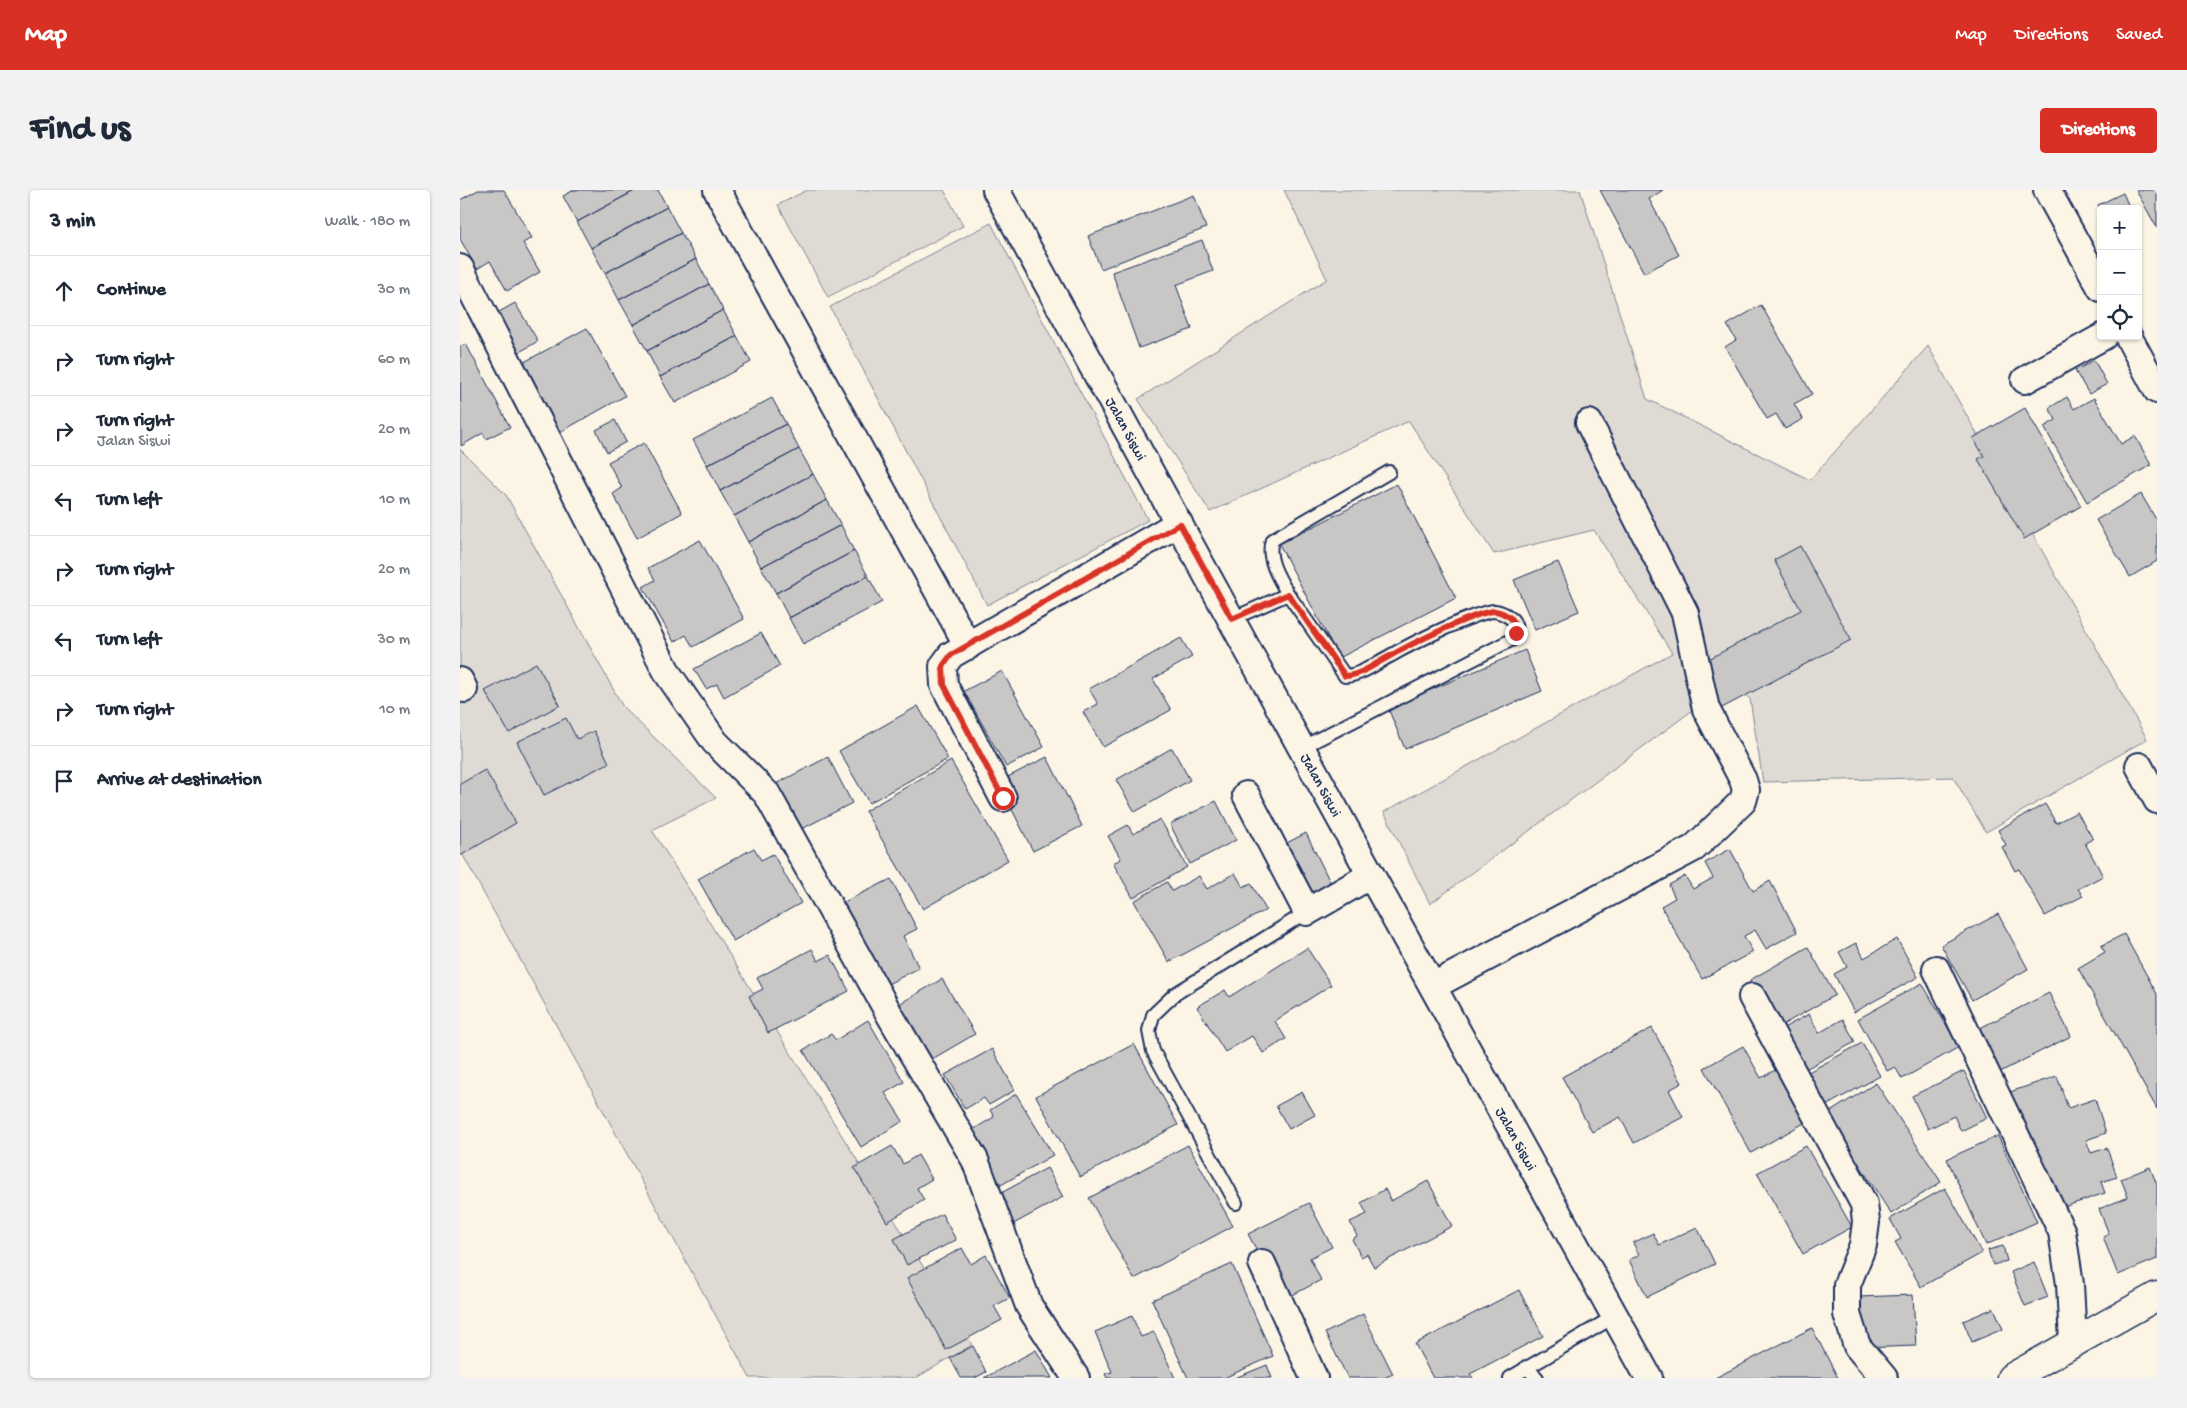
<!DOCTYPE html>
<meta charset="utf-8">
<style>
:root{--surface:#fff;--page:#f2f2f3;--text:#1f2937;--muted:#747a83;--line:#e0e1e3;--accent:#d93025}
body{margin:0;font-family:"Gochi Hand",sans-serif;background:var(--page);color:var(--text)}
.controls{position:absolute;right:15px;top:15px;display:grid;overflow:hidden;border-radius:5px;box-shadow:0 1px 4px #0004}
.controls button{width:45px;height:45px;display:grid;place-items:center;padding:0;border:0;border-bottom:1px solid var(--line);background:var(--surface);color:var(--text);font:25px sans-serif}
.stop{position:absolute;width:15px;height:15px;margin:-11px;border:4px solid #d93025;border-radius:50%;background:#fff}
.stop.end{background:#d93025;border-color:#fff;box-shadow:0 1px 5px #0008}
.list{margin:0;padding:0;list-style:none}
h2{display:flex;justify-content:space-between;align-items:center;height:65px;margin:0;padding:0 20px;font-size:21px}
h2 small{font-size:16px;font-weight:400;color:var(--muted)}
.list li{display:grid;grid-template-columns:32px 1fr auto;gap:15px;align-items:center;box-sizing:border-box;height:70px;padding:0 20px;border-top:1px solid var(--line)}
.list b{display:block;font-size:19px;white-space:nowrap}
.list p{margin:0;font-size:16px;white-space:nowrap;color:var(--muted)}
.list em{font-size:16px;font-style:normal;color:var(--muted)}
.icon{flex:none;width:28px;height:28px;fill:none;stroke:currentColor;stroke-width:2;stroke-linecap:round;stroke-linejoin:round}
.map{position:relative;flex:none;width:1697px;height:1188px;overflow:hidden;border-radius:5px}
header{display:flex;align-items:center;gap:30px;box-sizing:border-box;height:70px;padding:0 25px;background:var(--accent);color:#fff}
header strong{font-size:24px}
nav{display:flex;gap:28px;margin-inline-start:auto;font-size:18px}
.intro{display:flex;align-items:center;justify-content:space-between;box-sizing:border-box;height:120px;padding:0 30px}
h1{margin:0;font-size:35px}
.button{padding:12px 22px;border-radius:5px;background:var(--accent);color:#fff;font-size:18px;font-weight:700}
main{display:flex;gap:30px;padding:0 30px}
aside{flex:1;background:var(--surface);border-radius:5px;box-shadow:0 1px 4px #0004}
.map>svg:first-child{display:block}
</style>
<header>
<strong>Map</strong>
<nav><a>Map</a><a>Directions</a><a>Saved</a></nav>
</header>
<div class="intro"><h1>Find us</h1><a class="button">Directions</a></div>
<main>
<aside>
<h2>3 min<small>Walk · 180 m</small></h2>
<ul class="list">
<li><svg class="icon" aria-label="ahead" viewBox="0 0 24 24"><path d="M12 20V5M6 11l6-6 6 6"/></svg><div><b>Continue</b></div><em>30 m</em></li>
<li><svg class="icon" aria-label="right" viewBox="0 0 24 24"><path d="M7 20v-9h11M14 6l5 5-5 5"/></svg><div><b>Turn right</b></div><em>60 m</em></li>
<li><svg class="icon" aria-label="right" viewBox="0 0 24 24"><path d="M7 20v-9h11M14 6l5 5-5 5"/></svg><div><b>Turn right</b><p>Jalan Siswi</p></div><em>20 m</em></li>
<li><svg class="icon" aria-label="left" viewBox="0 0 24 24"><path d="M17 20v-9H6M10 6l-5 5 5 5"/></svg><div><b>Turn left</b></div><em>10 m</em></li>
<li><svg class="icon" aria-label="right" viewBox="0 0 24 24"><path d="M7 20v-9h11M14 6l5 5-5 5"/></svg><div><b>Turn right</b></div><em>20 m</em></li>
<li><svg class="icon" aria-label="left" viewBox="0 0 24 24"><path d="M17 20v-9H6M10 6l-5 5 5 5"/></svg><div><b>Turn left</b></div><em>30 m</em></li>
<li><svg class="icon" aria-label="right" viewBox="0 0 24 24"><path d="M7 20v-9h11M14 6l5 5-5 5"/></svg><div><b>Turn right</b></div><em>10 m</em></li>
<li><svg class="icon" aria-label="arrive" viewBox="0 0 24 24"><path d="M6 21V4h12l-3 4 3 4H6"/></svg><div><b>Arrive at destination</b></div></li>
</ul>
</aside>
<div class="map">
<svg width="1697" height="1188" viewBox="0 0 1697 1188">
<rect width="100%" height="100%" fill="#fcf5e5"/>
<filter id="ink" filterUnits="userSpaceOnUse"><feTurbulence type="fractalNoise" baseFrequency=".02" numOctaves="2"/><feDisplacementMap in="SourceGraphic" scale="10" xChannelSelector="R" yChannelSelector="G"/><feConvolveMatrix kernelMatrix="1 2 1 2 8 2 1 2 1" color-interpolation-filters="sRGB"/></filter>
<g filter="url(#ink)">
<path fill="#dfdbd4" stroke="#7d8599" d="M 347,0 L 484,0 L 503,36 L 368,107 L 318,15 Z
M 824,0 L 1120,0 L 1187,209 L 1350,290 L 1468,156 L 1687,549 L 1526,642 L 1493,587 L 1303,592 L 1290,509 L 1265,488 L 1233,520 L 970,714 L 924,622 L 1212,463 L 1134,340 L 1034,364 L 949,231 L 750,322 L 678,209 L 867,89 Z
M 531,33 L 688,330 L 527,415 L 370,117 Z
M 0,259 L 46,305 L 163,517 L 256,608 L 192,640 L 512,1155 L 456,1188 L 290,1188 L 0,660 Z"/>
<path fill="#c8c7c6" stroke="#1b2f5e" d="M 18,0 L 44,0 L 72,48 L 63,53 L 80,82 L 47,101 L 30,71 L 17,79 L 0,49 L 0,10 Z
M 114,0 L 176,0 L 117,32 L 103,6 Z
M 176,0 L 198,0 L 207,17 L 131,58 L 117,32 Z
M 1140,0 L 1203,0 L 1189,9 L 1219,65 L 1184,83 Z
M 1676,0 L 1697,0 L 1697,38 Z
M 1663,3 L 1670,19 L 1641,19 L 1641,21 L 1638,15 Z
M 734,5 L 746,38 L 641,79 L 628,46 Z
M 207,17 L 221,43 L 145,83 L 131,58 Z
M 221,43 L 236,69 L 159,110 L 145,83 Z
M 742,50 L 753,81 L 716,95 L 732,139 L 679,158 L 652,82 Z
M 236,69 L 249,94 L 173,135 L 159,110 Z
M 249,94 L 263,120 L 187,161 L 173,135 Z
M 55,113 L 78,151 L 53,166 L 30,127 Z
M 1301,115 L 1352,204 L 1334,214 L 1343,229 L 1325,239 L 1316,224 L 1307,229 L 1265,157 L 1276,150 L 1267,135 Z
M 263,120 L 277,146 L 200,187 L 187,161 Z
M 127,138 L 165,206 L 93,246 L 55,177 Z
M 277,146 L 291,172 L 215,213 L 200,187 Z
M 6,154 L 50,237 L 26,249 L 23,243 L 1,256 L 0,157 Z
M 1634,170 L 1647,194 L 1629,204 L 1615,181 Z
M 1607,207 L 1614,219 L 1634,208 L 1661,254 L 1675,246 L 1691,275 L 1627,312 L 1584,237 L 1596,230 L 1589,218 Z
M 312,208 L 326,234 L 247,275 L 233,250 Z
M 1565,218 L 1621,316 L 1564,349 L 1518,269 L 1524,266 L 1513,248 Z
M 155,230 L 166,252 L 147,262 L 136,240 Z
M 326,234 L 339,259 L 260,301 L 247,275 Z
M 184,253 L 222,323 L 177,348 L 153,304 L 162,298 L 148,272 Z
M 339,259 L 353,284 L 274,326 L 260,301 Z
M 353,284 L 367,310 L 288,352 L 274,326 Z
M 937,294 L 996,408 L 879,468 L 819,354 Z
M 1681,304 L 1697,331 L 1697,371 L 1670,387 L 1636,330 Z
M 367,310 L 381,335 L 301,377 L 288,352 Z
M 381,335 L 394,361 L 316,403 L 301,377 Z
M 240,350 L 284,429 L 233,457 L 226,445 L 214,452 L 183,397 L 195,390 L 188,378 Z
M 1340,356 L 1391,450 L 1260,519 L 1245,492 L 1254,487 L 1245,471 L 1341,420 L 1314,370 Z
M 394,361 L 408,386 L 329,428 L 316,403 Z
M 1098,372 L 1119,421 L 1075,440 L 1054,390 Z
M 408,386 L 422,412 L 343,454 L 329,428 Z
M 301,443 L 320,476 L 264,507 L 257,494 L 246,499 L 234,479 Z
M 721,448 L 732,467 L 693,489 L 711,520 L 643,557 L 623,522 L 638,514 L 629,499 Z
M 1065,460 L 1082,501 L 945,559 L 928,518 Z
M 76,473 L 100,515 L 49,543 L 25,501 Z
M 542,481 L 584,557 L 546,577 L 504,501 Z
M 458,516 L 488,569 L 409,613 L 379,561 Z
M 106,528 L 117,549 L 134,541 L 149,573 L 84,605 L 57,552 Z
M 712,558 L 730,590 L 675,622 L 656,590 Z
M 368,567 L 392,613 L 330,645 L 306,599 Z
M 587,567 L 622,636 L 573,661 L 538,592 Z
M 491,571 L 548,670 L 463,719 L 405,621 Z
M 25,580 L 56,633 L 0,666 L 0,594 Z
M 756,611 L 776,650 L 730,674 L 710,634 Z
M 1585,614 L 1596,633 L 1617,622 L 1633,649 L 1625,653 L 1643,686 L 1618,699 L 1623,706 L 1585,726 L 1559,679 L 1555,681 L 1542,657 L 1546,655 L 1538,640 Z
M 700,629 L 727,677 L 673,708 L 653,673 L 661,669 L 648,646 L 668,635 L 673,644 Z
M 846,643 L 871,694 L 848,705 L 823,655 Z
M 294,658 L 301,670 L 313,664 L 341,713 L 273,751 L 238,689 Z
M 1270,659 L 1293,701 L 1310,691 L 1337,742 L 1306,759 L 1295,740 L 1284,746 L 1293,762 L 1242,789 L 1201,716 L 1215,708 L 1209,695 L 1225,686 L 1233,699 L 1253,688 L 1245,673 Z
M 775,683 L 783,697 L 791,693 L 806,720 L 709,772 L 674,711 L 707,692 L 712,701 L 739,686 L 747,699 Z
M 431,689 L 457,739 L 443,746 L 459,778 L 420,798 L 378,715 Z
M 1538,724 L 1568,779 L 1512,810 L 1481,755 Z
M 1664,744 L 1697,804 L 1697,919 L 1618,778 L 1645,762 L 1641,756 Z
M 1437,749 L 1458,787 L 1394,822 L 1374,784 L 1387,777 L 1379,762 L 1396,753 L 1404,768 Z
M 1348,757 L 1375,805 L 1317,838 L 1290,790 Z
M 847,758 L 871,795 L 815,831 L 826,849 L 803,863 L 792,846 L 765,862 L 737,817 L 765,800 L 769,807 Z
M 352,759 L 358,771 L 370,765 L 389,801 L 308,843 L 289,806 L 303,799 L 297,788 Z
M 482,789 L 515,844 L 467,872 L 434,817 Z
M 1462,793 L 1499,857 L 1442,889 L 1435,877 L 1427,881 L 1398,829 Z
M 1589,803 L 1611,846 L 1538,883 L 1516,840 Z
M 1349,824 L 1359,843 L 1383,829 L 1395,852 L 1342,881 L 1320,840 Z
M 408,830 L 444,892 L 425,903 L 443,931 L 401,957 L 343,860 L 371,844 L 376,850 Z
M 1192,838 L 1222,893 L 1209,900 L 1223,927 L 1174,953 L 1160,927 L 1132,942 L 1102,887 Z
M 1402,853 L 1420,886 L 1362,918 L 1343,885 Z
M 674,854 L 718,935 L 620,987 L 576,906 Z
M 1283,856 L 1301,888 L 1317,879 L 1346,932 L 1291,963 L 1244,878 Z
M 532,859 L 555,900 L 529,915 L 524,908 L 505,919 L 485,885 Z
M 1504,881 L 1527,928 L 1501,941 L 1494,926 L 1468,939 L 1452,906 Z
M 1597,886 L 1608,918 L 1635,909 L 1646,943 L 1626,950 L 1631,963 L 1647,958 L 1657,987 L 1641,992 L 1645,1003 L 1598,1019 L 1547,903 Z
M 1416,893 L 1481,992 L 1431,1024 L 1367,924 Z
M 842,902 L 855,925 L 829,939 L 816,916 Z
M 556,904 L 593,965 L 541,995 L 509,942 L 534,927 L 530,920 Z
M 1538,946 L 1577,1032 L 1526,1055 L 1487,969 Z
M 728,955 L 773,1036 L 674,1089 L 629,1008 Z
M 432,956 L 443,974 L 458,965 L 472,989 L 457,998 L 464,1010 L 427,1032 L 394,978 Z
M 1346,956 L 1392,1037 L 1343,1064 L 1297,983 Z
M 1690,977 L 1697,995 L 1697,1069 L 1658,1085 L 1643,1047 L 1649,1044 L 1639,1019 L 1668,1007 L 1661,989 Z
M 587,978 L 603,1007 L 548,1037 L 532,1008 Z
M 968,991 L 992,1036 L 914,1077 L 907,1064 L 901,1067 L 892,1049 L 897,1046 L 890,1032 L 907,1024 L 901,1013 L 925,999 L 931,1011 Z
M 1485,998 L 1522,1063 L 1461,1097 L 1435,1052 L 1441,1049 L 1430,1029 Z
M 849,1013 L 872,1057 L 850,1068 L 861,1090 L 823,1110 L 788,1044 Z
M 482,1024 L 496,1050 L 447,1075 L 434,1049 Z
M 1237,1037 L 1255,1074 L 1187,1107 L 1169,1070 L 1179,1065 L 1173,1053 L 1193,1043 L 1199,1055 Z
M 1543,1056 L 1547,1071 L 1533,1075 L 1528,1060 Z
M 502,1058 L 511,1074 L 526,1065 L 550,1108 L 534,1116 L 542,1130 L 486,1160 L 447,1088 Z
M 1574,1072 L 1588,1107 L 1565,1116 L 1551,1082 Z
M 772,1074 L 813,1166 L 764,1188 L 728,1188 L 692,1110 Z
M 1059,1100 L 1083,1146 L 1010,1184 L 1013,1188 L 973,1188 L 955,1154 Z
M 1453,1105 L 1456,1156 L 1402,1158 L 1399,1107 Z
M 1534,1118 L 1543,1139 L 1512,1152 L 1503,1131 Z
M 903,1124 L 933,1184 L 924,1188 L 888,1188 L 865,1143 Z
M 672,1126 L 681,1147 L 694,1142 L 715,1188 L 647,1188 L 645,1184 L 652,1182 L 635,1142 Z
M 1352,1138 L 1378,1188 L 1255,1188 Z
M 513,1156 L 526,1182 L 515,1188 L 501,1188 L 490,1168 Z
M 576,1160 L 592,1188 L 524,1188 Z
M 807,1175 L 812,1188 L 775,1188 Z"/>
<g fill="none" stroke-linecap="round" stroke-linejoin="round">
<defs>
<path id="lane" d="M 828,404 L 885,486 C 900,486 916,473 930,466 C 949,455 1016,421 1035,421 C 1041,422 1045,424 1049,427 C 1057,432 1058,444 1051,450 L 843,557
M 772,429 L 828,404 C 819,389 806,368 812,350 L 929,282
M 776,1013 L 693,861 L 689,841 L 693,825 L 715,804 L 847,722
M 1066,1177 L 1077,1188
M 1050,1188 L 1155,1126"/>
<g id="street">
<path d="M 257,0 L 508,456"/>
<path id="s1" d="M 536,0 L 911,685 L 1189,1188"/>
<path d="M 1587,0 L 1641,98"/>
<path d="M 0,78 L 208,484 L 255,552 L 307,604 L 431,827 L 515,970 L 569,1116 L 616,1188"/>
<path d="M 1668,146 L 1697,200"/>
<path d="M 1565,190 L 1644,146"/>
<path d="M 0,491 L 4,499"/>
<path d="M 1679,576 L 1697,610"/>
<path d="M 786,605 L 847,722 L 911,685"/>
<path d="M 543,608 L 484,495 L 483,476 L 491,465 L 719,333"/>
<path d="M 1476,779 L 1602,1042 L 1610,1094 L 1613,1152"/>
<path d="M 973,796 L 1234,658 L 1283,611 L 1286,600 L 1283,590 L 1246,519 L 1225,423 L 1129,233"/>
<path d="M 1292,807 L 1404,1014 L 1406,1032 L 1403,1055 L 1387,1095 L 1387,1124 L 1397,1156 L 1424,1188"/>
<path d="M 802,1073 L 854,1188"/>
</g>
<path id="secondary" d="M 1551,1188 L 1697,1106"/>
</defs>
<use href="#lane" stroke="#1b2f5e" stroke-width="16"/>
<use href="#street" stroke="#1b2f5e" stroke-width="30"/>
<use href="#secondary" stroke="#1b2f5e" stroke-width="31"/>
<use href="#lane" stroke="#fcf5e5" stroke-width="12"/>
<use href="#street" stroke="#fcf5e5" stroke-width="26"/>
<use href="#secondary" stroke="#fcf5e5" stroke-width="28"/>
</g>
</g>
<g fill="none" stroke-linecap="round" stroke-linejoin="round" filter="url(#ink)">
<path stroke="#d93025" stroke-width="6" d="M 543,608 L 484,495 L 483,476 L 491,465 L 720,334 L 772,429 L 828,404 L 885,486 C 900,486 916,473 930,466 C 949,455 1017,421 1035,421 C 1042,422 1047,425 1052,429 L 1056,443"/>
</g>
<g text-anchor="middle" stroke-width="5" stroke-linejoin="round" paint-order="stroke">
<g font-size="15" fill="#1b2f5e" stroke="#fcf5e5">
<text dy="5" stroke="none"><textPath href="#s1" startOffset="272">Jalan Siswi</textPath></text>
<text dy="5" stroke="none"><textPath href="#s1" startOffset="678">Jalan Siswi</textPath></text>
<text dy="5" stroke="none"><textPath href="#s1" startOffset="1082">Jalan Siswi</textPath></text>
</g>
</g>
</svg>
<div class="controls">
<button>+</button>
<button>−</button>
<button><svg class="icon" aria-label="locate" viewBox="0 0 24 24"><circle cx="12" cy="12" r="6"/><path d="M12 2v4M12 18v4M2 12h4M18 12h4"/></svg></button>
</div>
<div class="stop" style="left:543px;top:608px"></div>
<div class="stop end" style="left:1056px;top:443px"></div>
</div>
</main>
